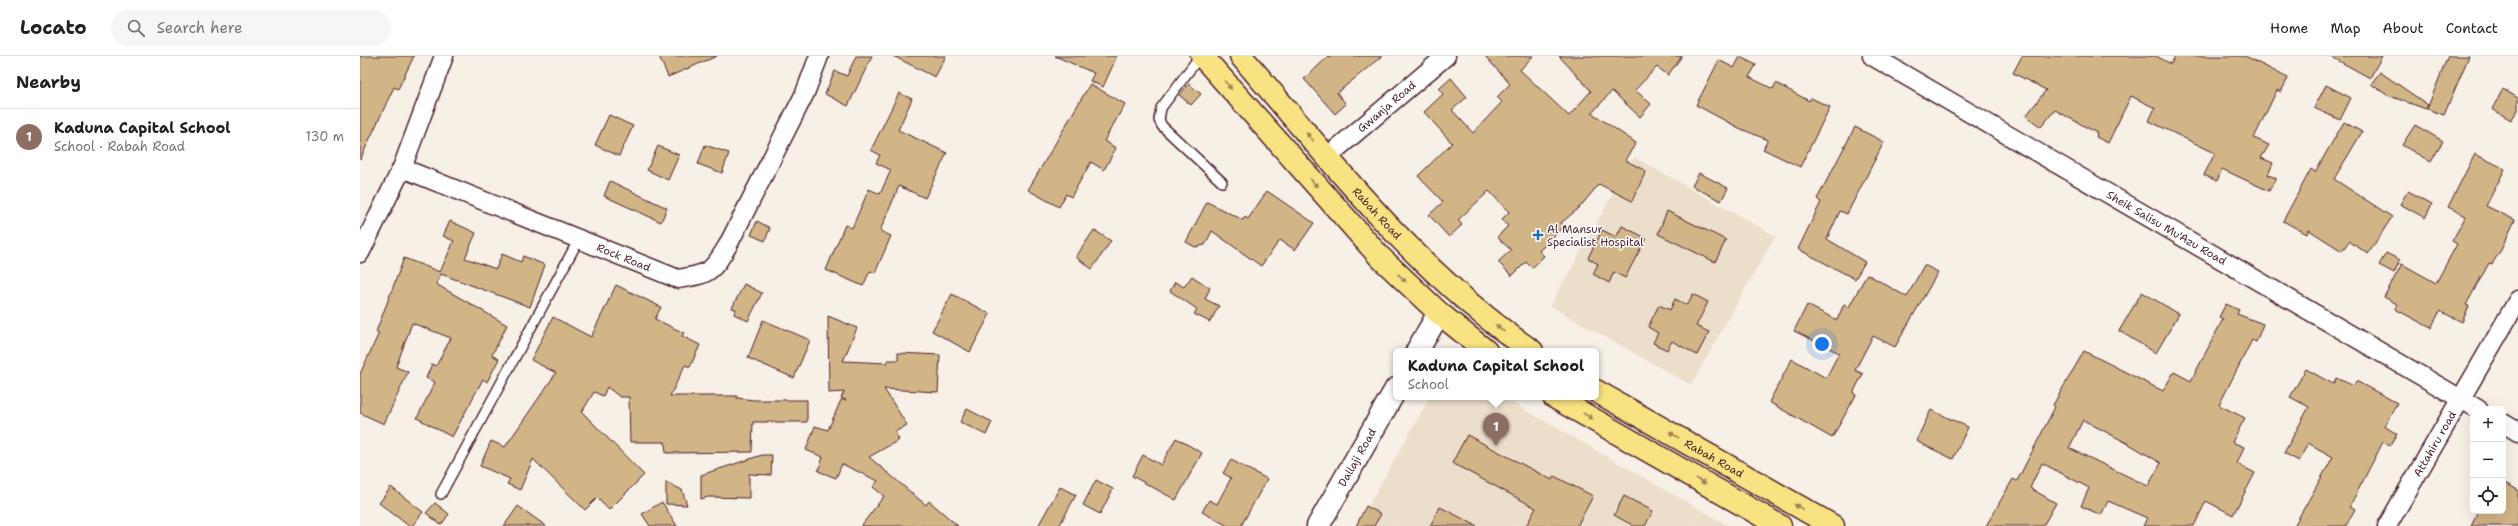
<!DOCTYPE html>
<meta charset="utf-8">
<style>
:root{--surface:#fff;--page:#f6f6f6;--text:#202124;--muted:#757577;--line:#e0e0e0;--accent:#b45309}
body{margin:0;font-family:"Shantell Sans",sans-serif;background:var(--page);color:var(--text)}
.controls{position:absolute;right:12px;bottom:12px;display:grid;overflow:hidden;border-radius:6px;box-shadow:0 4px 16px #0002}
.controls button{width:36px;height:36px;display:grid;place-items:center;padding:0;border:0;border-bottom:1px solid var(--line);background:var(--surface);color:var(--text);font:20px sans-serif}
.you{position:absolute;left:1462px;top:288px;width:14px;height:14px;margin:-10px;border:3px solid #fff;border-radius:50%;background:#1a73e8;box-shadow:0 0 0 6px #1a73e833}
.badge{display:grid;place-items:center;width:26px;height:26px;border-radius:50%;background:var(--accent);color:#fff;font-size:13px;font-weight:700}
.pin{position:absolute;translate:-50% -33px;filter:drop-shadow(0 1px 2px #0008)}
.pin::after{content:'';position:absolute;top:21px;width:14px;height:12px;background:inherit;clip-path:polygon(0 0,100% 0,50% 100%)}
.popup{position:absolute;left:1033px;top:292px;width:206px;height:52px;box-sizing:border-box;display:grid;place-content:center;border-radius:6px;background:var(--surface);filter:drop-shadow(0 1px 3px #0005);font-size:13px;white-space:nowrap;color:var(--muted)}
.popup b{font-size:15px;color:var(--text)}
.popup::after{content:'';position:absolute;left:50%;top:100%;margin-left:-8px;border:8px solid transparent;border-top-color:var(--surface)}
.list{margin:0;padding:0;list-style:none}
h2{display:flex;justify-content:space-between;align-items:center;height:52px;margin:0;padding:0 16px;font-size:17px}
h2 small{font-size:13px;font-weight:400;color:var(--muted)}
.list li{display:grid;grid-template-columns:26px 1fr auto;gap:12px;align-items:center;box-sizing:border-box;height:56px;padding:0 16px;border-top:1px solid var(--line)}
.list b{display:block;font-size:15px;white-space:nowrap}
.list p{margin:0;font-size:13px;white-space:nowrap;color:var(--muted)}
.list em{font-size:13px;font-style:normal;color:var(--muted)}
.icon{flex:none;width:22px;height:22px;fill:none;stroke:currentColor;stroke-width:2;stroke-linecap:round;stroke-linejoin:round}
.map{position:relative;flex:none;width:2158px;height:470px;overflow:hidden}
header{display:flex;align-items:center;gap:24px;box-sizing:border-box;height:56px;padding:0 20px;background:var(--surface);border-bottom:1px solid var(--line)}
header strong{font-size:19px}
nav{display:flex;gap:22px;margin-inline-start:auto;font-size:14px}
.search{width:280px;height:36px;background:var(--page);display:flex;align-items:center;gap:10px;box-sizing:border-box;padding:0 14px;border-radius:22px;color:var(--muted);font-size:15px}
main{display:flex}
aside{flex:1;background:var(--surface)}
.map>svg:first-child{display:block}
</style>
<header>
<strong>Locato</strong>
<div class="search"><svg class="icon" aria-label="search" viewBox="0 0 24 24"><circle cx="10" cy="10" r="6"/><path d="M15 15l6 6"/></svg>Search here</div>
<nav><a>Home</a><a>Map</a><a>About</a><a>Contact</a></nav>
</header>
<main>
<aside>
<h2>Nearby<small></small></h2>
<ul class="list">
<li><span class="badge" style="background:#8d6e63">1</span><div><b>Kaduna Capital School</b><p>School · Rabah Road</p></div><em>130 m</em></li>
</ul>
</aside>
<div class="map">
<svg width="2158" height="470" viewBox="0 0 2158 470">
<rect width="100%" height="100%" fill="#f6f0e7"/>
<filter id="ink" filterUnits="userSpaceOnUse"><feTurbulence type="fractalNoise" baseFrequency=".025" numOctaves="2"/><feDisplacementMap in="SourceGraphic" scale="8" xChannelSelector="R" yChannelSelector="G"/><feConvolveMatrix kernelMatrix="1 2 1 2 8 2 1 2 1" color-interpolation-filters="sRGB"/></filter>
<g filter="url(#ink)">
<path fill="#ebdeca" d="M 1274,101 L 1415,180 L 1331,329 L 1190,250 Z
M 1070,341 L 1142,341 L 1369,470 L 997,470 Z"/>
<path fill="#d2b587" stroke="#4a1f2b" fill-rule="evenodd" d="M 0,0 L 54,0 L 38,33 L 34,31 L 0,104 Z
M 299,0 L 357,0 L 308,21 Z
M 496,0 L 512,0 L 488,50 L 465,38 L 475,15 L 487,20 Z
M 533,0 L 586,0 L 575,21 Z
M 695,0 L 757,0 L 743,31 L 730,25 L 734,17 Z
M 969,0 L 1022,0 L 977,37 L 986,48 L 975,58 L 944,23 Z
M 1125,0 L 1173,0 L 1160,14 L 1209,60 L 1231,35 L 1199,0 L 1322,0 L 1308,19 L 1297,11 L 1275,34 L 1291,48 L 1280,61 L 1252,35 L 1232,57 L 1276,87 L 1265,104 L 1286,115 L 1272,145 L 1239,128 L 1219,152 L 1201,167 L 1204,170 L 1179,195 L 1184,200 L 1172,212 L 1166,206 L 1152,220 L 1138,206 L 1151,194 L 1137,181 L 1148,170 L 1141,164 L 1149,156 L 1129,135 L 1098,164 L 1102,169 L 1089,181 L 1069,159 L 1083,146 L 1058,120 L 1092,87 L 1064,56 L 1083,38 L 1079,33 L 1091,22 L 1107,41 L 1092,54 L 1113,77 L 1142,46 L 1137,41 L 1150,28 Z
M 1662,0 L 1796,0 L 1811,8 L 1815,0 L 1885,0 L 1928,22 L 1921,36 L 1917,34 L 1894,82 L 1909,89 L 1901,102 L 1913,107 L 1908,119 L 1916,122 L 1909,135 L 1862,113 L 1857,125 L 1844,119 L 1855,97 L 1789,65 L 1795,52 L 1771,40 L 1748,87 L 1736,81 L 1737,77 L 1695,54 L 1681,71 L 1666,60 L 1686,34 L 1653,17 Z
M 1970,0 L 2022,0 L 2010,22 Z
M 2088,0 L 2109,0 L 2084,59 L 2067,53 Z
M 1380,1 L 1396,9 L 1389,21 L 1413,33 L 1416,27 L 1449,45 L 1451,42 L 1470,51 L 1440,111 L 1403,93 L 1408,84 L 1379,72 L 1336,49 L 1359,4 L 1374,12 Z
M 2020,16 L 2068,49 L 2066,53 L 2027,39 L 2011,28 Z
M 730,28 L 765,48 L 744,85 L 756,92 L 744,114 L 731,106 L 711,141 L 706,138 L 699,151 L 668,134 Z
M 829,28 L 841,38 L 831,49 L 819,39 Z
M 1966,29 L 1991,42 L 1980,64 L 1954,52 Z
M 2143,33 L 2158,42 L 2158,54 L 2151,64 L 2132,53 Z
M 539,37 L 552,43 L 538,74 L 587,97 L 565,142 L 539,130 L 520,175 L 531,180 L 515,217 L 510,215 L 503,230 L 466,214 L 485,169 L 492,172 L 509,133 L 520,138 L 531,114 L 516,107 L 520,99 L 511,94 Z
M 249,59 L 273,70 L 259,100 L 235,89 Z
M 1984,66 L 2002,76 L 1974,123 L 2032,161 L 2008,198 L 1989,185 L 1982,195 L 1949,174 L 1947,178 L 1923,165 L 1951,113 L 1955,116 Z
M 2055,69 L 2083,85 L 2071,106 L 2042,89 Z
M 1495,71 L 1524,86 L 1487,158 L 1480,155 L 1467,183 L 1505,206 L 1495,223 L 1438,193 L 1461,146 L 1457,143 Z
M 345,89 L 369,97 L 362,117 L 338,108 Z
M 298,90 L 319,99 L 308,124 L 287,114 Z
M 2115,98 L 2145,113 L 2126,150 L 2155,164 L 2141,194 L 2132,208 L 2129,207 L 2106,249 L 2109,250 L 2102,266 L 2080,255 L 2071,272 L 2035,253 L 2037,248 L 2024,241 L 2042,208 L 2076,227 L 2097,188 L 2092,185 L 2106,160 L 2088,151 Z
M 1339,117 L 1368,132 L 1361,145 L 1332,130 Z
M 250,125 L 307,152 L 301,166 L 244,140 Z
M 907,135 L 954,167 L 935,194 L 920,184 L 901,210 L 852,175 L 845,189 L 835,191 L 826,186 L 847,146 L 883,164 L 885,161 L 888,163 Z
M 2048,135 L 2072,148 L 2065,162 L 2040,148 Z
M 1307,155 L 1366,184 L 1355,206 L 1298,178 Z
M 90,165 L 116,177 L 105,202 L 136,213 L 142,198 L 161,206 L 163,200 L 185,209 L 170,251 L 81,218 L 76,228 L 147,269 L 132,299 L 139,303 L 127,326 L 123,323 L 92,381 L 57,362 L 75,326 L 66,322 L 72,308 L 76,310 L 91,282 L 52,267 L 36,311 L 48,316 L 24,368 L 0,357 L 0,318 L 19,277 L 16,276 L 44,202 L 80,216 L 94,185 L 83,180 Z
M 397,165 L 410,172 L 405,185 L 391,179 Z
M 1262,170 L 1286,182 L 1265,222 L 1254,216 L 1249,227 L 1233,218 L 1238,208 L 1228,202 L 1242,174 L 1256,181 Z
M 734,174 L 751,185 L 732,213 L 716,201 Z
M 2026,197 L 2040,204 L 2034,217 L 2019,209 Z
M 1564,209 L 1578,216 L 1535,291 L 1513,280 L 1495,314 L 1503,318 L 1493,337 L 1496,339 L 1472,382 L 1409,346 L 1432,303 L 1466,322 L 1479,297 L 1434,275 L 1447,249 L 1477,264 L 1484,248 L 1489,251 L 1507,218 L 1547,241 Z
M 832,220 L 850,232 L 845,243 L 859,250 L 850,266 L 834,258 L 837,253 L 810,235 L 815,226 L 824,231 Z
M 384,228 L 402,237 L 388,265 L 374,258 L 376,253 L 372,252 Z
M 256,229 L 301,251 L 295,263 L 324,277 L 322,280 L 340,289 L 330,311 L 325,309 L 310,340 L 377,340 L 377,342 L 394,344 L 447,344 L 447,366 L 393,366 L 392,396 L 306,397 L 305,386 L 270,386 L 269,341 L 260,341 L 247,331 L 243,340 L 234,336 L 222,356 L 284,419 L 249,454 L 237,442 L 225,454 L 173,403 L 160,434 L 147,428 L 150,423 L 120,410 L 131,385 L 145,391 L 196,317 L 171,304 L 193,261 L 231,281 Z
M 1782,236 L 1819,258 L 1796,297 L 1759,275 Z
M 592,238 L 630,258 L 610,296 L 572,275 Z
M 1333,238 L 1348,246 L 1336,270 L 1349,276 L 1337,299 L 1312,285 L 1307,294 L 1293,287 L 1298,277 L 1288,271 L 1299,249 L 1310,254 L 1315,243 L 1327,249 Z
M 1866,248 L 1879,254 L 1877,258 L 1903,268 L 1896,286 L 1892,284 L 1859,349 L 1885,362 L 1872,386 L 1884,391 L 1877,408 L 1895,417 L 1873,459 L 1846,445 L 1834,470 L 1783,470 L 1787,462 L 1748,445 L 1741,459 L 1721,450 L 1729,432 L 1682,407 L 1670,432 L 1696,447 L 1683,470 L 1626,470 L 1653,423 L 1657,425 L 1695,351 L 1693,349 L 1724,295 L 1803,335 L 1814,316 L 1831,325 L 1863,263 L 1859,261 ZM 1723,364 L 1769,388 L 1801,407 L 1788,430 L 1709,392 Z
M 468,260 L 497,272 L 483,305 L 527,307 L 528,304 L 538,304 L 538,297 L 580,299 L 578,336 L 524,333 L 547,369 L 535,376 L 539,384 L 509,401 L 554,439 L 566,449 L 569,445 L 598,470 L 501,470 L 524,440 L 513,431 L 518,425 L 482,408 L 476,422 L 458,415 L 463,401 L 446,394 L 455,370 L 468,374 L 481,344 L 486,344 L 481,342 L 484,336 L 469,337 Z
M 403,264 L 450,284 L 434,322 L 388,302 Z
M 1946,313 L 1973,328 L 1976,322 L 1994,330 L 1996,325 L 2037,347 L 2024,370 L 2037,378 L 2030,390 L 2023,386 L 1990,450 L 1995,453 L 1986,470 L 1934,470 L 1973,401 L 1948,387 L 1939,405 L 1924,397 L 1949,351 L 1930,341 Z
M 607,353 L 632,366 L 626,379 L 600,366 Z
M 1571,354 L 1608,371 L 1593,403 L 1556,385 Z
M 1107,379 L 1192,424 L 1194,420 L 1233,440 L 1217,470 L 1166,470 L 1176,452 L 1092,407 Z
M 816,382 L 842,397 L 816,444 L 772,420 L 783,399 L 801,409 Z
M 402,399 L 412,399 L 411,419 L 389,418 L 389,442 L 348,441 L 341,443 L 341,419 Z
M 871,404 L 907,423 L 881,470 L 868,470 L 842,456 L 849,444 L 857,448 L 871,422 L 863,417 Z
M 736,424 L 753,433 L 740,458 L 723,449 Z
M 306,426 L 322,434 L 327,449 L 306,448 Z
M 2143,426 L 2158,434 L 2158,470 L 2111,470 L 2119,455 L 2143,455 Z
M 31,431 L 63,456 L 52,470 L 49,470 L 19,447 Z
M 700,431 L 716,439 L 699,470 L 678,470 Z
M 1264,440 L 1293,455 L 1285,470 L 1274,470 L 1254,459 Z
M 302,446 L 317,470 L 290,470 L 282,458 Z
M 75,447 L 89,458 L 81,469 L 66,457 Z
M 158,450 L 186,470 L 144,470 Z
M 1006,450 L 1021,458 L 1014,470 L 996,470 Z
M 1080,451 L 1117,470 L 1070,470 Z"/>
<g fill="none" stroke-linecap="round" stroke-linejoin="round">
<defs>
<path id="lane" d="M 840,0 L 801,52 L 799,64 L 802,70 L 862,126
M 81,438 L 219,183"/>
<g id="street">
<path id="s1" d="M 1512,0 L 2118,353"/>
<path id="s2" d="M 967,101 L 1086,0"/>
<path id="s3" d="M 42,112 L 318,223 C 350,218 352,216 368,189 L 445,37 L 459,0"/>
<path d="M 0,197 L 42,112 L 84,0"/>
<path d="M 2143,367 L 2158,376"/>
<path id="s4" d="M 2027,470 L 2158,244"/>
</g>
<g id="secondary">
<path d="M 1057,295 L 1079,257"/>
<path id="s5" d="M 958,470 L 1036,333"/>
</g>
<g id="primary">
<path d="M 842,0 L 1020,201 L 1079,257 L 1126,295"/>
<path id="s6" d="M 881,0 C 971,105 1057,217 1172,295"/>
<path id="s7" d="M 1236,335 L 1473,470"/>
<path d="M 1194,341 L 1420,470"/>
</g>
</defs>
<use href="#lane" stroke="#4a1f2b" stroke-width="12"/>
<use href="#street" stroke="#4a1f2b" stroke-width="21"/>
<use href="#secondary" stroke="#4a1f2b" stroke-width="25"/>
<use href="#primary" stroke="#4a1f2b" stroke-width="25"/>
<use href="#lane" stroke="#fff" stroke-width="9"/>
<use href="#street" stroke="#fff" stroke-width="18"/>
<use href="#secondary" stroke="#fff" stroke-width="22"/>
<use href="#primary" stroke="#f8e281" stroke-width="22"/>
</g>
<defs><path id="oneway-solid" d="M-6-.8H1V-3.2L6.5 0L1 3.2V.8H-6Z"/></defs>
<g fill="#a18056">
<use href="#oneway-solid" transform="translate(868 29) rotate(49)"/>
<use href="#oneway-solid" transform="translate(950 81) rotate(-131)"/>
<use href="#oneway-solid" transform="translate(954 127) rotate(49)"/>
<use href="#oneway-solid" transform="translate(1042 222) rotate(43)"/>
<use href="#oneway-solid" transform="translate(1140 272) rotate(-140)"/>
<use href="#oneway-solid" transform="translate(1228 360) rotate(30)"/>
<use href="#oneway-solid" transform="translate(1314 379) rotate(-150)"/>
<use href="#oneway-solid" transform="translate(1341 425) rotate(30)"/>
<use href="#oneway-solid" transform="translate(1439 451) rotate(-150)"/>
</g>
</g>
<path fill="#1f6fb2" stroke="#fff" stroke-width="1.5" d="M1176 173h4v4h4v4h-4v4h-4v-4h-4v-4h4z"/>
<g text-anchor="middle" stroke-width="3" stroke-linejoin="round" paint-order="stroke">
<g font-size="11" fill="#4a1f2b" stroke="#fff">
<text dy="4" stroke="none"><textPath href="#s2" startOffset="78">Gwanja Road</textPath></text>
<text dy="4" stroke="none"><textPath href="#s6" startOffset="208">Rabah Road</textPath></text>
<text dy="4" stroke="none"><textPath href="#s1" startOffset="341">Sheik Salisu Mu'Azu Road</textPath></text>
<text dy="4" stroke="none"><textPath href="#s3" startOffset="239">Rock Road</textPath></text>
<text dy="4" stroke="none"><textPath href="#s4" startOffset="95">Attahiru road</textPath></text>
<text dy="4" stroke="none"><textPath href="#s5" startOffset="79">Dallaji Road</textPath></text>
<text dy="4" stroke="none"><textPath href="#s7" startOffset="136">Rabah Road</textPath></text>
</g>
<g font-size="11" fill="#4a1f2b" stroke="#fff" text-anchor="start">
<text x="1187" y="177">Al Mansur<tspan x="1187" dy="13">Specialist Hospital</tspan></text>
</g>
</g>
</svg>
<div class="controls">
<button>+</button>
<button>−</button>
<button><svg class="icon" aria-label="locate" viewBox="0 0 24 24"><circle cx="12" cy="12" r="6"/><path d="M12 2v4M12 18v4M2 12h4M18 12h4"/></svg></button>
</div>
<div class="you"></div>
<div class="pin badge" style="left:1136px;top:390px;background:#8d6e63">1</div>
<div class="popup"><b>Kaduna Capital School</b>School</div>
</div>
</main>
